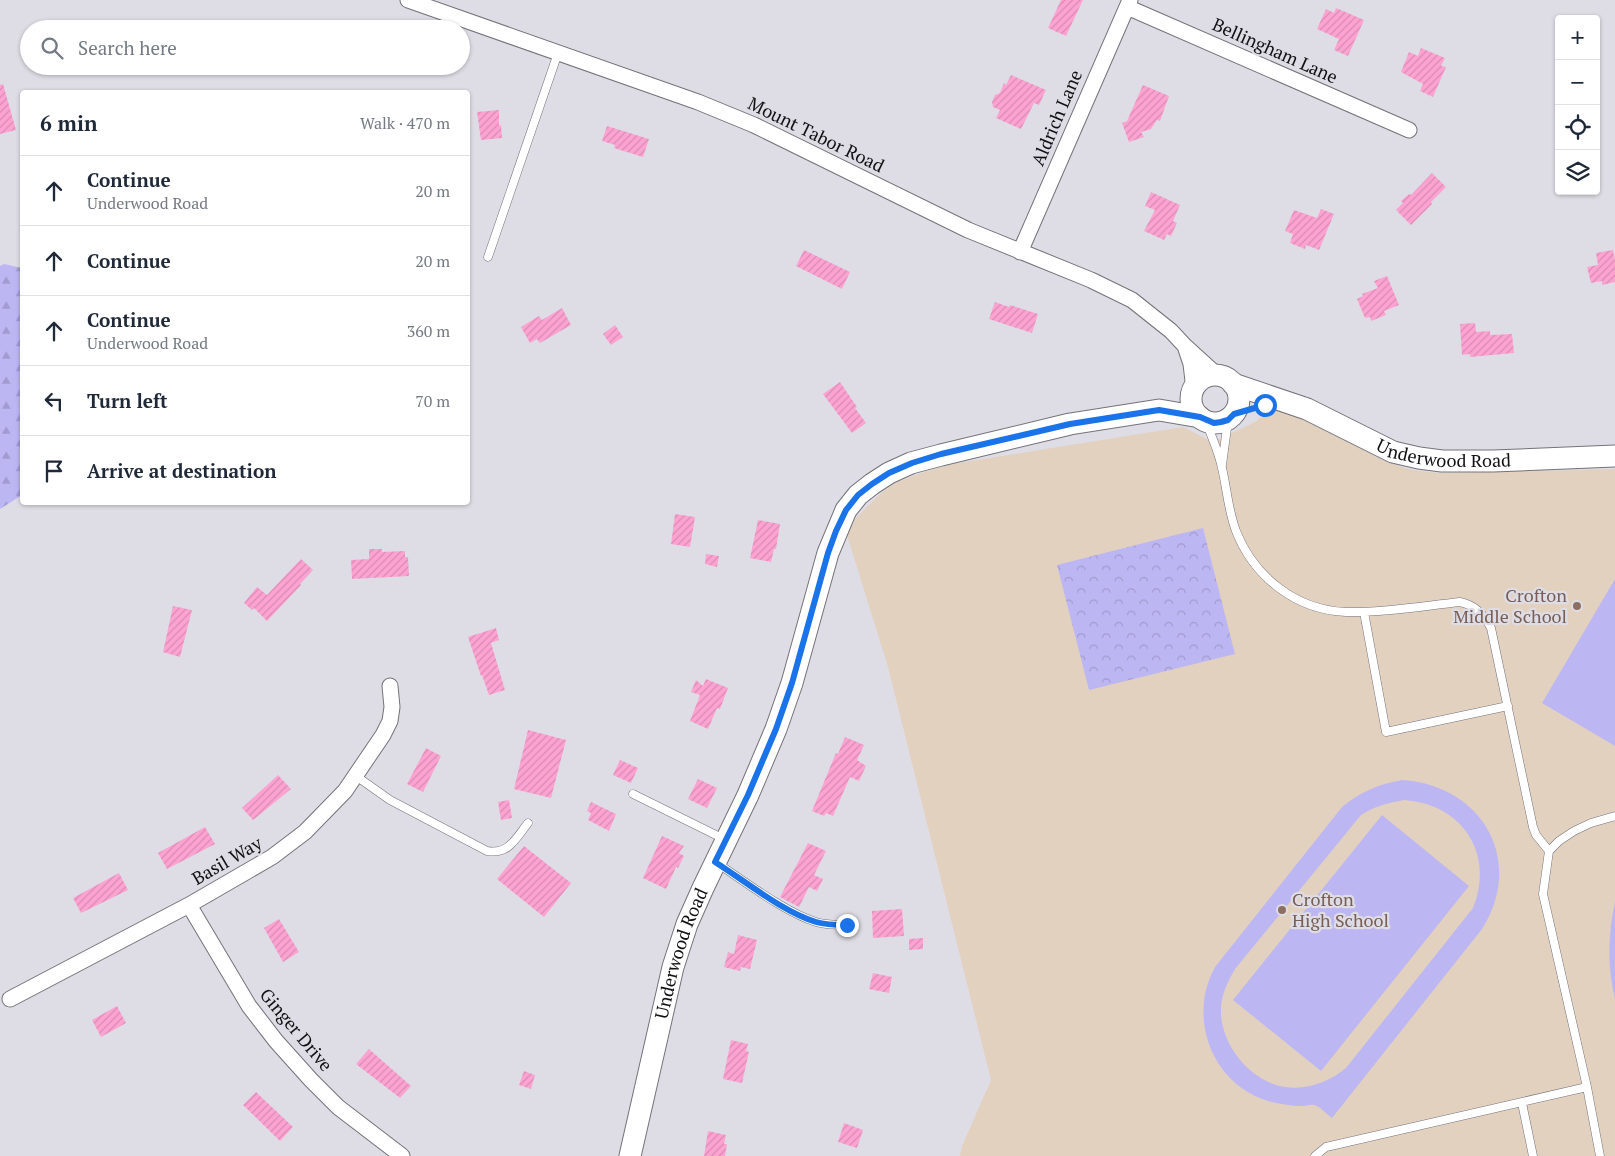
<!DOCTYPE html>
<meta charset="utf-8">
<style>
:root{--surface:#fff;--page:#f6f6f7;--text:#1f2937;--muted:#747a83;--line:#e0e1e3}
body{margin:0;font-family:"PT Serif",serif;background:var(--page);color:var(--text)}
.controls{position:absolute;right:15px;top:15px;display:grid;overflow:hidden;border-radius:5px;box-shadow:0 1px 4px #0004}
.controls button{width:45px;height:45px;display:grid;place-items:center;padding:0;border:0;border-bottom:1px solid var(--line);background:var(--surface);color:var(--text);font:25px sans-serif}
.stop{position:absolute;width:15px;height:15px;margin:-11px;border:4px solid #1a73e8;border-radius:50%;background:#fff}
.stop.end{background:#1a73e8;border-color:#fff;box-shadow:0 1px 5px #0008}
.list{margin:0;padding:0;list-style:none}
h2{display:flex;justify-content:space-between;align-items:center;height:65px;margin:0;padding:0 20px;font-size:21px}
h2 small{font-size:16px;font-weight:400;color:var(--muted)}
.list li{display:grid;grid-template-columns:32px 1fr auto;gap:15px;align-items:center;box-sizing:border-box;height:70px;padding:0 20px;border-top:1px solid var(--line)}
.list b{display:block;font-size:19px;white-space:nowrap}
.list p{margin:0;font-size:16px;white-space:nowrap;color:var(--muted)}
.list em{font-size:16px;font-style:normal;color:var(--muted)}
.icon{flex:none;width:28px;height:28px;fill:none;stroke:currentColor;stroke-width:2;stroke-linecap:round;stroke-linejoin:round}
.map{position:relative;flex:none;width:1615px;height:1156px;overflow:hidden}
.search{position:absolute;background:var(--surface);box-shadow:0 1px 4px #0004;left:20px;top:20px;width:450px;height:55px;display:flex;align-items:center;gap:12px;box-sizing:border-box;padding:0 18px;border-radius:28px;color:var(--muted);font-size:19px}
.panel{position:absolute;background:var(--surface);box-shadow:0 1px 4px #0004;left:20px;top:90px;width:450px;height:415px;border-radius:5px}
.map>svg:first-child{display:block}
</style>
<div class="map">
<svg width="1615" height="1156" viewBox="0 0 1615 1156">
<defs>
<pattern id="forest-firs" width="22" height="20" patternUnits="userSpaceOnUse" patternTransform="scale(1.25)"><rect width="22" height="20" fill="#bcb6f3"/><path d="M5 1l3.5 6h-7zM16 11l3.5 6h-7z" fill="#a19bcf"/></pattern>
<pattern id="park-crowns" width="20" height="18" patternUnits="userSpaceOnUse" patternTransform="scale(1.25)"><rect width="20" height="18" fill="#bcb6f3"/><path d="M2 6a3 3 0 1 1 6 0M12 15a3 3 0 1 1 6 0" fill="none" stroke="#a19bcf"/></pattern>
<pattern id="building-hatch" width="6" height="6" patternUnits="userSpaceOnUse" patternTransform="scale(1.25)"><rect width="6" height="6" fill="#fda3d2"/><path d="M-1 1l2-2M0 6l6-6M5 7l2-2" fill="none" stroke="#d88bb3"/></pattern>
</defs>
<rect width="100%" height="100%" fill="#dedde5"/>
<path fill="#e3d1c0" d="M 1272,408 L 1295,414 L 1387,462 L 1412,470 L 1439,473 L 1615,469 L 1615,1156 L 960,1156 L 962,1146 L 991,1080 L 888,667 L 847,535 L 856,518 L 880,494 L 895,483 L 915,475 L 946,465 L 1183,427 L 1213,442 L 1255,422 Z"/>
<path fill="#bcb6f3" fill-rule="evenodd" d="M 1615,579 L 1615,746 L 1542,703 Z
M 1402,780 C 1481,785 1526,859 1482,929 L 1332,1118 C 1327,1115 1320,1106 1314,1105 C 1310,1104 1306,1106 1302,1106 C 1291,1106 1279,1104 1268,1101 C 1212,1084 1187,1018 1215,967 L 1342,807 C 1360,792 1379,784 1402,780 ZM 1404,800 C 1462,804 1495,853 1473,908 L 1346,1068 C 1329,1082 1308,1090 1285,1087 C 1251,1082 1222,1046 1221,1013 C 1220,997 1227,983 1235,969 L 1361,815 C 1375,806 1388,803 1404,800 Z
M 1382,815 L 1469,886 L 1321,1071 L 1233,1000 Z
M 1615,902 L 1615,999 C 1607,967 1608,934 1615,902 Z"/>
<path fill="url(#forest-firs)" d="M 4,264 L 22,268 L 22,495 L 0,509 L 0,266 Z"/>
<path fill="url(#park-crowns)" d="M 1203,528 L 1235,654 L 1089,690 L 1057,565 Z"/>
<path fill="url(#building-hatch)" d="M 1061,0 L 1083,0 L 1066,36 L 1048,28 Z
M 1336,8 L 1364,20 L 1348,56 L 1334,50 L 1339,39 L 1317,29 L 1326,9 L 1334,13 Z
M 1421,48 L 1445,58 L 1441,66 L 1446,67 L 1433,97 L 1420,91 L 1423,84 L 1401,72 L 1409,52 L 1418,56 Z
M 1011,75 L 1046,90 L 1039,105 L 1034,103 L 1021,129 L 996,118 L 1000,110 L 993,107 L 992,102 L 995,95 L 1000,93 L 1004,83 L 1006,85 Z
M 3,84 L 16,130 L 0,134 L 0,85 Z
M 1143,85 L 1169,96 L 1160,121 L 1157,120 L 1151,129 L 1141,132 L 1144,137 L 1129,142 L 1122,123 L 1127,121 Z
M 499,110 L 499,126 L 501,125 L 502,138 L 481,140 L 477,112 Z
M 607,126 L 649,139 L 643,157 L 614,148 L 615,145 L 602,141 Z
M 1432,173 L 1446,187 L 1431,202 L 1432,204 L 1411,225 L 1396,210 L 1403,203 L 1401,201 L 1409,194 L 1411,195 Z
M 1151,192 L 1180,205 L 1173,221 L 1177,223 L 1171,236 L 1167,234 L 1164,240 L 1144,231 L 1155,210 L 1145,206 Z
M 1321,209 L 1334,214 L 1319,250 L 1306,245 L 1305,249 L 1290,243 L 1293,234 L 1285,231 L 1294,210 L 1317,218 Z
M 804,250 L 850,272 L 842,289 L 796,266 Z
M 1613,250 L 1615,261 L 1615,282 L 1602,285 L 1602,281 L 1591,283 L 1587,267 L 1598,265 L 1596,253 Z
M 1387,276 L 1399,305 L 1384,311 L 1386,315 L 1371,321 L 1370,317 L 1365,318 L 1357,299 L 1363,296 L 1362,294 L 1378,288 L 1374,281 Z
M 995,302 L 1009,307 L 1010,305 L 1038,314 L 1032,333 L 989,319 Z
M 562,308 L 571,325 L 540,343 L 537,339 L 530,343 L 521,327 L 539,316 L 542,320 Z
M 1475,323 L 1476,332 L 1490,331 L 1490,335 L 1512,334 L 1514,353 L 1470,357 L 1470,354 L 1462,355 L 1460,324 Z
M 615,325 L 623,337 L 611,345 L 603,334 Z
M 840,382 L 857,407 L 855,408 L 866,423 L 852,433 L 823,394 Z
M 675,514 L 695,517 L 690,547 L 671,544 Z
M 758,520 L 780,524 L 776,549 L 774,549 L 771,562 L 750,558 Z
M 369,549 L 382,549 L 382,552 L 405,551 L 405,557 L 408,557 L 409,576 L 352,579 L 351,560 L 369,559 Z
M 706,554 L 719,556 L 717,567 L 705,564 Z
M 301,559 L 313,570 L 300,584 L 301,585 L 267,621 L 254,608 L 252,610 L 244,603 L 257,587 L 267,595 Z
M 173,606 L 192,610 L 180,657 L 163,652 Z
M 496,628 L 499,640 L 491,643 L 505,690 L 489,695 L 482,675 L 481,676 L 468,637 Z
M 706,679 L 728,688 L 720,709 L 717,708 L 708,729 L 690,721 L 700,695 L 691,692 L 696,680 L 703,686 Z
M 528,730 L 566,740 L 551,798 L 514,789 Z
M 845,737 L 864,745 L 857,760 L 866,766 L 859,781 L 850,777 L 833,816 L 826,813 L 824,816 L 812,811 L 836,753 L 838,754 Z
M 426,748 L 441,756 L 423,792 L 407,784 Z
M 620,760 L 638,768 L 631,783 L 613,775 Z
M 278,775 L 291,789 L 253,820 L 242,808 Z
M 698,779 L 717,788 L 707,808 L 688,799 Z
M 509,800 L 512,818 L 501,820 L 498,802 Z
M 591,802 L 616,814 L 609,831 L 588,820 L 591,813 L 587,811 Z
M 205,827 L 215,844 L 167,869 L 158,853 Z
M 662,836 L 684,846 L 679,853 L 684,856 L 678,868 L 676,867 L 666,889 L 643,878 Z
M 808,843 L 826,851 L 814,875 L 823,879 L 817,891 L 809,887 L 799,907 L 780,897 Z
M 524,846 L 571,883 L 544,917 L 497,879 Z
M 119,873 L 128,890 L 81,913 L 73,898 Z
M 902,909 L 904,936 L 873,938 L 872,911 Z
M 279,919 L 299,952 L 283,962 L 264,928 Z
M 738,935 L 757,940 L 750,969 L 741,967 L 740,971 L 724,967 L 728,952 L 734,954 Z
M 923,938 L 923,949 L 909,950 L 909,939 Z
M 873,973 L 892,977 L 889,993 L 869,989 Z
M 117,1006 L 126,1023 L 101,1037 L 92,1020 Z
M 731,1040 L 748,1044 L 746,1051 L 749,1052 L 742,1083 L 723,1079 Z
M 369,1049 L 411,1086 L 400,1098 L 356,1064 Z
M 524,1071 L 535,1075 L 531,1089 L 519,1085 Z
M 256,1092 L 293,1127 L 280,1141 L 243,1105 Z
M 844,1123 L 863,1130 L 857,1148 L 838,1142 Z
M 708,1131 L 726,1135 L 724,1144 L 727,1144 L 725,1156 L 704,1156 Z"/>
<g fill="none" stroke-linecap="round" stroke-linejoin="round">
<defs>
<path id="lane" d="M 488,257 L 558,53
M 1206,421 C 1211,436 1219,452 1222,468 C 1227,489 1228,510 1236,531 C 1254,577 1296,610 1346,612 C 1383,613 1423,606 1460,602 C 1475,605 1484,614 1491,628 L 1533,827 L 1536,835 L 1549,851
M 1222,465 L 1228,420
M 1364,612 L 1386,732 L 1508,706
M 356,776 L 390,800 L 487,851 C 509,855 516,838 528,823
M 633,794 L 724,839
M 717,863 C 744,881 786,913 816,922 C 826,925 837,925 847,925
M 1522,1103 L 1533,1156
M 1315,1156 L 1326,1147 L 1587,1087
M 1600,1156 L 1587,1087 L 1543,894 L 1549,851 L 1559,841 L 1574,831 L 1591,823 L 1615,816"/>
<path id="street" d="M 408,0 L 698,102 L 754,125 L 968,230 L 1091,280 L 1132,300 L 1171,331 L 1185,346
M 1127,7 L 1409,130
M 1020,252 L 1130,0
M 1194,389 L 1191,364 L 1185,346 L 1218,376
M 189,905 L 249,1006 L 276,1041 L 311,1080 L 338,1107 L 402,1156
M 10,999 L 189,905 L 272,857 L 305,832 L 345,791 L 383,735 L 390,721 L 392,707 L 390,686"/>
<g id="secondary">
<circle cx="1215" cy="399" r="24"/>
<path id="s1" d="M 1233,384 L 1307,409 L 1393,452 L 1419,458 L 1442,461 L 1493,461 L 1615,456"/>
<path id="s2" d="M 630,1156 L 673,967 L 687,924 L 703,888 L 748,795 L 776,729 L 792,683 L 828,553 L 846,510 L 858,495 L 872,484 L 889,473 L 911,463 L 941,455 L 1070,424 L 1159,410 L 1200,417"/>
</g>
</defs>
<use href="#lane" stroke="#737379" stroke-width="9"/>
<use href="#street" stroke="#737379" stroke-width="17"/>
<use href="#secondary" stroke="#737379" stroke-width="23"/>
<use href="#lane" stroke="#fff" stroke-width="8"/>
<use href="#street" stroke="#fff" stroke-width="15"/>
<use href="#secondary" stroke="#fff" stroke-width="21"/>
</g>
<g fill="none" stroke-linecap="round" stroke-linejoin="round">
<path stroke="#1a73e8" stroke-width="6" d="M 847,925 C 837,925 826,925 816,922 C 783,912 745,881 715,862 L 748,795 L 776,729 L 792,683 L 828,553 L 836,531 L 846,510 L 858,495 L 872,484 L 889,473 L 912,463 L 941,454 L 1070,424 L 1159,410 L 1200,417 L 1214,423 L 1221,422 L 1228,420 L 1234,414 L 1265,405"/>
</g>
<g fill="#8d6e63" stroke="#dedde5" stroke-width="2">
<circle cx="1577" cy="606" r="5"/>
<circle cx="1282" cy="910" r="5"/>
</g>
<g text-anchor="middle" stroke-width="4.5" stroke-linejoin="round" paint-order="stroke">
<g font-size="18" fill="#111114" stroke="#dedde5">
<text transform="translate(1275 51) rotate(24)" y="6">Bellingham Lane</text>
<text transform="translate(1057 118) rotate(-67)" y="6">Aldrich Lane</text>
<text transform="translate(816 135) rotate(26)" y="6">Mount Tabor Road</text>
<text dy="6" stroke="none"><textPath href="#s1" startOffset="225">Underwood Road</textPath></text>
<text transform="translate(227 861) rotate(-30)" y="6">Basil Way</text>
<text dy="6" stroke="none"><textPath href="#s2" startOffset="209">Underwood Road</textPath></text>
<text transform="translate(296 1030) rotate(50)" y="6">Ginger Drive</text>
</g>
<g font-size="18" fill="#785e54" stroke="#dedde5" text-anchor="end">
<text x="1567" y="602">Crofton<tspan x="1567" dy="21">Middle School</tspan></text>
<text x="1292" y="906" text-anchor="start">Crofton<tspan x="1292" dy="21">High School</tspan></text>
</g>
</g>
</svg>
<div class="controls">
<button>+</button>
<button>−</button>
<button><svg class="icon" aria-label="locate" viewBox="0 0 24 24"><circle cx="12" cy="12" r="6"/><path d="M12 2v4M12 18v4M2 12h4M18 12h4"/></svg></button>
<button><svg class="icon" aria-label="layers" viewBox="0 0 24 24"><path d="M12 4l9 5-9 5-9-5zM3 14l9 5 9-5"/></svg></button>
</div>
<div class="stop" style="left:1265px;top:405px"></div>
<div class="stop end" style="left:847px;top:925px"></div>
<div class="search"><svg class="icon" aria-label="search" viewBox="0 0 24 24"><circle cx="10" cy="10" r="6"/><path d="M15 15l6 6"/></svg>Search here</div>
<section class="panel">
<h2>6 min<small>Walk · 470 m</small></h2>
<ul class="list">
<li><svg class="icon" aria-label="ahead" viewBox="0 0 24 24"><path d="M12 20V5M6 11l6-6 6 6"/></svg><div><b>Continue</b><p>Underwood Road</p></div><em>20 m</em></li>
<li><svg class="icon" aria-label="ahead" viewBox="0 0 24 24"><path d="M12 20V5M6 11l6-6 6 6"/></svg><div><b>Continue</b></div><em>20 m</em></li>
<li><svg class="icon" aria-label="ahead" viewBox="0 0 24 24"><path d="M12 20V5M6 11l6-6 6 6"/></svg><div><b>Continue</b><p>Underwood Road</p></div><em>360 m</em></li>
<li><svg class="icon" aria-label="left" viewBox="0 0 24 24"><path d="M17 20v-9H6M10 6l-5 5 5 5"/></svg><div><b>Turn left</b></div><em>70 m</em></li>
<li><svg class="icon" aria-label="arrive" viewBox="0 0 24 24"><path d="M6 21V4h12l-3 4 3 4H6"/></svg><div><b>Arrive at destination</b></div></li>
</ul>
</section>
</div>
